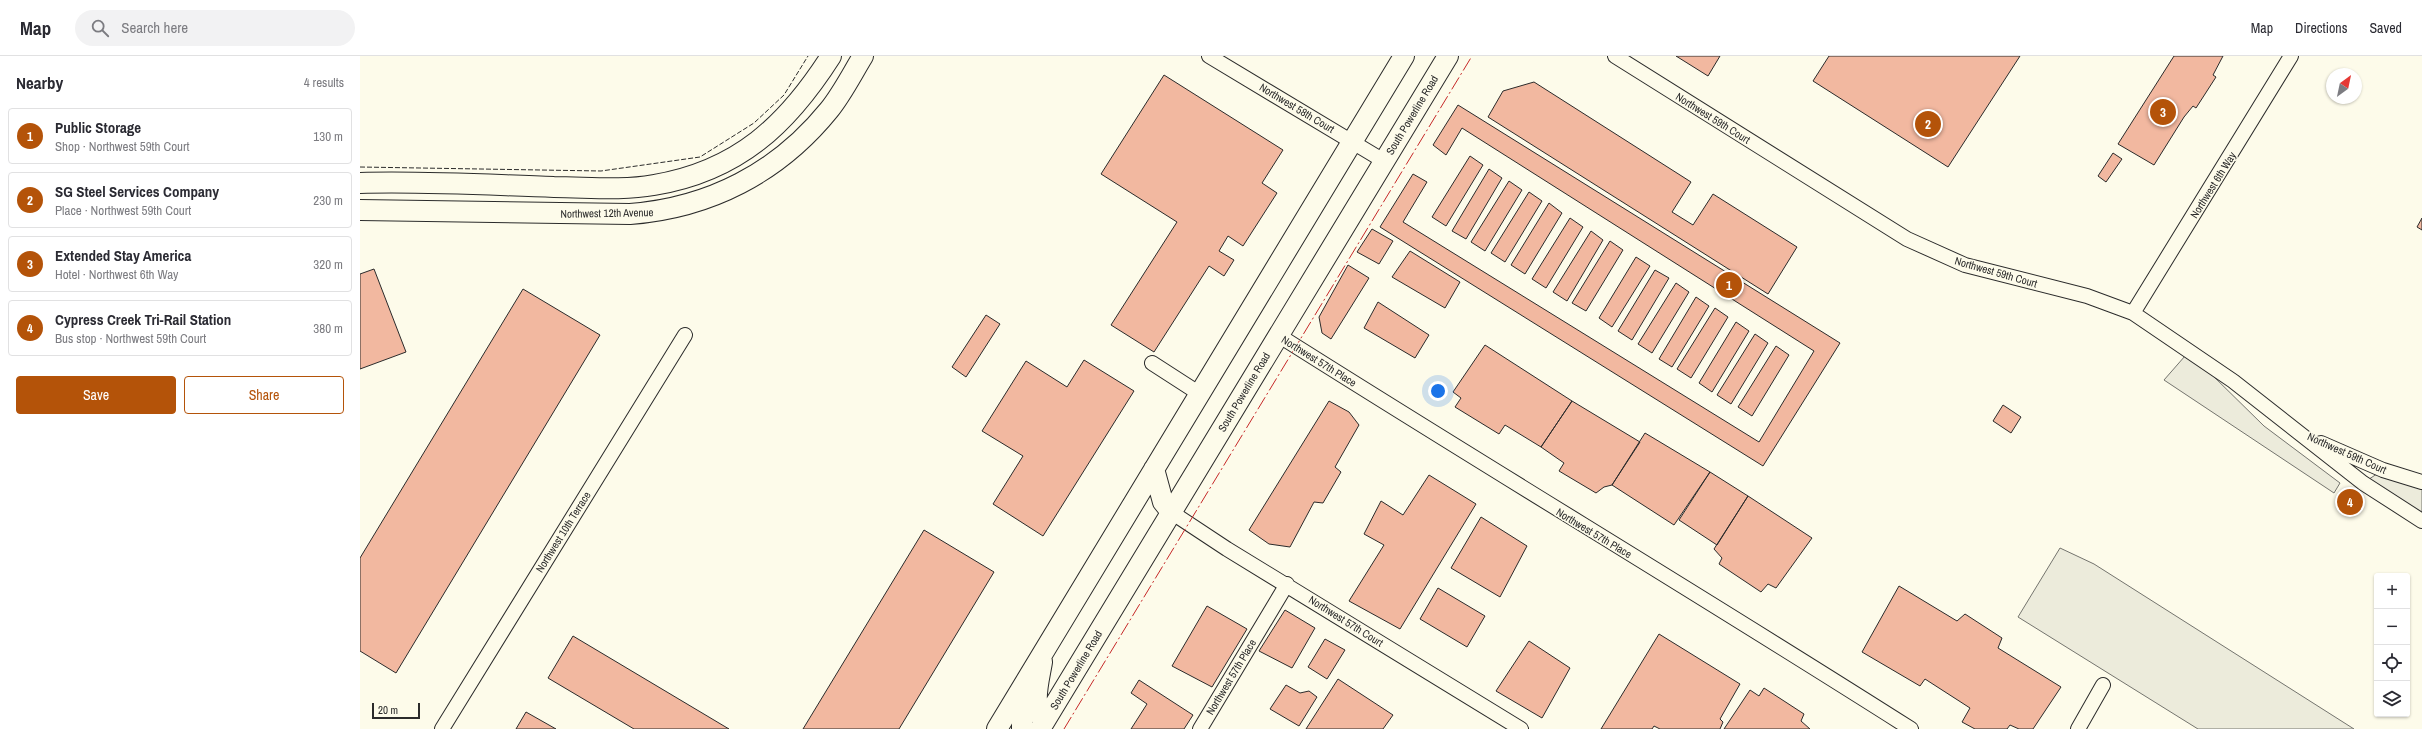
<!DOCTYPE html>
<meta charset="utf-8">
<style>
:root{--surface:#fff;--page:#f2f2f3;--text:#2b2b33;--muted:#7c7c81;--line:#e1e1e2;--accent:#b45309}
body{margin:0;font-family:"Archivo Narrow",sans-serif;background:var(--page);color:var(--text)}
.controls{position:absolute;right:12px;bottom:12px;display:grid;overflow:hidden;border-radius:4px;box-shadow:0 1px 3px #0004}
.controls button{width:36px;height:36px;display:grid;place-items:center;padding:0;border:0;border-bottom:1px solid var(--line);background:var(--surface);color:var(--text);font:20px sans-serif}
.compass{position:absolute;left:1966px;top:12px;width:36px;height:36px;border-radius:50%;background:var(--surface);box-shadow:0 1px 3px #0004;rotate:33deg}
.scale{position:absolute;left:12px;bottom:10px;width:48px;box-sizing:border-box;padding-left:4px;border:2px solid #2b2b2b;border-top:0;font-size:11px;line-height:14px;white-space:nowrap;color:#2b2b2b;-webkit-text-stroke:3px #fdfbea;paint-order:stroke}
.you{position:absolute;left:1078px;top:335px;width:14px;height:14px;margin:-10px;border:3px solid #fff;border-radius:50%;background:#1a73e8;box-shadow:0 0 0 6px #1a73e833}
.badge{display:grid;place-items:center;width:26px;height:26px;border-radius:50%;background:var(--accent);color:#fff;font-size:13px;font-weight:700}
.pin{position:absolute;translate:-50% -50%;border:2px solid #fff;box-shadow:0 1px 4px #0006}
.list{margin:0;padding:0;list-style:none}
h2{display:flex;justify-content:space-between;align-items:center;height:52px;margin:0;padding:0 16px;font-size:17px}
h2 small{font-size:13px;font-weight:400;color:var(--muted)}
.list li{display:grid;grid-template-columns:26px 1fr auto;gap:12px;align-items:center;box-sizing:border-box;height:56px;margin:0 8px 8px;padding:0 8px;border:1px solid var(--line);border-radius:4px}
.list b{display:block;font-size:15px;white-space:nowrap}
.list p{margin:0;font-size:13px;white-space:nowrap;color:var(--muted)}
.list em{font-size:13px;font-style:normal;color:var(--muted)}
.actions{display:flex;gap:8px;padding:12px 16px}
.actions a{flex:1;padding:9px 0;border:1px solid var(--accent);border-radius:4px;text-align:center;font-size:14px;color:var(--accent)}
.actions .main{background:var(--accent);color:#fff}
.icon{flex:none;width:22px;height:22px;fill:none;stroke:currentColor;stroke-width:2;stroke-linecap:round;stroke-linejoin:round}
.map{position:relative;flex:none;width:2062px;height:673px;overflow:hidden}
header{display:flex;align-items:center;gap:24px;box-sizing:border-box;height:56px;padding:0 20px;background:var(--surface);border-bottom:1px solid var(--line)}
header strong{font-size:19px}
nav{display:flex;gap:22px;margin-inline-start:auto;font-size:14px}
.search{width:280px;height:36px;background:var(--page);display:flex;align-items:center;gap:10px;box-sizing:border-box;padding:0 14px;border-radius:22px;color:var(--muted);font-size:15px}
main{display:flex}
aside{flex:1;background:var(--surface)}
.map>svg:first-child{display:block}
</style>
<header>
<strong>Map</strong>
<div class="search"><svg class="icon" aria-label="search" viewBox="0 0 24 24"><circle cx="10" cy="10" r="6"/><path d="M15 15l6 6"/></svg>Search here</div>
<nav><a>Map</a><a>Directions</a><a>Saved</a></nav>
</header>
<main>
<aside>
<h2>Nearby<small>4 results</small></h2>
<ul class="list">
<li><span class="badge">1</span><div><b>Public Storage</b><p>Shop · Northwest 59th Court</p></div><em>130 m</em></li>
<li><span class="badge">2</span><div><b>SG Steel Services Company</b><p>Place · Northwest 59th Court</p></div><em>230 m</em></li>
<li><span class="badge">3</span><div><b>Extended Stay America</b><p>Hotel · Northwest 6th Way</p></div><em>320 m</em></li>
<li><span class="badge">4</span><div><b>Cypress Creek Tri-Rail Station</b><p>Bus stop · Northwest 59th Court</p></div><em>380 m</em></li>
</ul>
<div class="actions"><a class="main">Save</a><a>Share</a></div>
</aside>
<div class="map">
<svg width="2062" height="673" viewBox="0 0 2062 673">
<rect width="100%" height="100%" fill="#fdfbea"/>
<path fill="#ecebdb" stroke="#74746e" d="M 1825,300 L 1847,314 L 1904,370 L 1980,427 L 1974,437 L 1804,324 Z
M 2023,414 L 2062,426 L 2062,465 L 2003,427 Z
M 1700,492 L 1734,508 L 1994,673 L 1838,673 L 1658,561 Z"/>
<path fill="#f2b8a0" stroke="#2b2b2b" d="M 1316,0 L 1360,0 L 1348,20 Z
M 1469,0 L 1660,0 L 1588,111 L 1453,25 Z
M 1814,0 L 1863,0 L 1853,19 L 1856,21 L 1836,52 L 1833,50 L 1824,61 L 1794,109 L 1758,88 Z
M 804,19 L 923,94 L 902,127 L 917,137 L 883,190 L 868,180 L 859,195 L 874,204 L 864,220 L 849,210 L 794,296 L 751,269 L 817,166 L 741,118 Z
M 1174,26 L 1331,126 L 1312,156 L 1333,169 L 1353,138 L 1437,191 L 1408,238 L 1128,61 L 1143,35 Z
M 1098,49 L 1480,287 L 1403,410 L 1020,171 L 1053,118 L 1067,126 L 1043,166 L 1399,386 L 1454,295 L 1102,72 L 1086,99 L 1073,89 Z
M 1753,97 L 1762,103 L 1746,126 L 1738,120 Z
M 1110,100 L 1123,109 L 1086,170 L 1072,161 Z
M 1129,113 L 1142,122 L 1106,183 L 1092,175 Z
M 1149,125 L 1162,134 L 1125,195 L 1111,186 Z
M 1169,136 L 1182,145 L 1145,206 L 1131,197 Z
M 1189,147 L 1202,157 L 1165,218 L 1151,209 Z
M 1210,162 L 1223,171 L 1186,232 L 1172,223 Z
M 2062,162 L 2062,174 L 2057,171 Z
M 1012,173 L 1033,185 L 1019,208 L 997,196 Z
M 1231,175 L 1243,184 L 1207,245 L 1193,236 Z
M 1250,185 L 1263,194 L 1226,255 L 1212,247 Z
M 1050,195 L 1100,226 L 1085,252 L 1032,221 Z
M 1276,201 L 1290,210 L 1252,271 L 1239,262 Z
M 988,209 L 1009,222 L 971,283 L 962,277 L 959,261 Z
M 14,213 L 46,296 L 0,313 L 0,218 Z
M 1295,214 L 1309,222 L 1272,284 L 1258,275 Z
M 1316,227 L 1329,236 L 1292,297 L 1278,288 Z
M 163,233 L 240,279 L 36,617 L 0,595 L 0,502 Z
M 1336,241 L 1349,250 L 1312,311 L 1299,303 Z
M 1018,246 L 1069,279 L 1055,302 L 1004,272 Z
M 1355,252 L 1368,261 L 1331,322 L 1317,313 Z
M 626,259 L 640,268 L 606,321 L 592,311 Z
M 1376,266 L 1389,275 L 1352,336 L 1339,327 Z
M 1395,278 L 1408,287 L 1371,348 L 1357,339 Z
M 1125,289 L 1212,345 L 1181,391 L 1145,369 L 1139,378 L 1095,351 L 1101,342 L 1093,336 Z
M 1416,290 L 1429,299 L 1392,360 L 1378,351 Z
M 724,304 L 774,335 L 683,480 L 633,448 L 663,400 L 622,375 L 666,305 L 707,331 Z
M 969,345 L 989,356 L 999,369 L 975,411 L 981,416 L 963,447 L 954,446 L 930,491 L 909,488 L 889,474 Z
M 1212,345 L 1280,386 L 1252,429 L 1244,431 L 1236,437 L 1199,415 L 1204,407 L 1181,391 Z
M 1643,349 L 1661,361 L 1651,377 L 1633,365 Z
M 1285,377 L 1350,416 L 1314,469 L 1252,429 Z
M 1350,416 L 1388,440 L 1357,489 L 1319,464 Z
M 1069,419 L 1116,448 L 1040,573 L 989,545 L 1024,489 L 1004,478 L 1021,445 L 1043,459 Z
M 1388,440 L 1452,482 L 1416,532 L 1408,528 L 1401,536 L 1359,508 L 1362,502 L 1354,493 Z
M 1121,461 L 1167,490 L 1140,541 L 1091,512 Z
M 564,474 L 634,516 L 539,673 L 443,673 Z
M 1539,530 L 1597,565 L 1605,558 L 1642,582 L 1638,592 L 1701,631 L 1673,673 L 1659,673 L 1650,669 L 1647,673 L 1615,673 L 1602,666 L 1610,652 L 1565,623 L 1560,630 L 1502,596 Z
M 1078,532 L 1125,560 L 1107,591 L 1060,563 Z
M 847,550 L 887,573 L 852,631 L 812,610 Z
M 925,554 L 955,572 L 932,612 L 899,595 Z
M 1299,578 L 1380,628 L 1360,663 L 1363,666 L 1360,673 L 1300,673 L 1294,670 L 1292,673 L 1241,673 Z
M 213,580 L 369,673 L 274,673 L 188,622 Z
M 965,583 L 985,594 L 967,623 L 948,611 Z
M 1169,585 L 1210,612 L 1182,662 L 1136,635 Z
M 978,623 L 1033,659 L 1023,673 L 946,673 Z
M 779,624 L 833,659 L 824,673 L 771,673 L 787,648 L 771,637 Z
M 926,629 L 940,637 L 949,635 L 957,641 L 939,670 L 910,653 Z
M 1404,632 L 1444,658 L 1441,665 L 1450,673 L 1364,673 L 1390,634 L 1399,640 Z
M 166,656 L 196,673 L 156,673 Z"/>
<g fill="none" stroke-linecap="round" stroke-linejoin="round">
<defs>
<path id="street" d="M 849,0 L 1024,105
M 1255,0 L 1547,183 L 1605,209 L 1727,240 L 1773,257 L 1873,325 L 2003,427 L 2062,465
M 1773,257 L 1931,0
M 918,279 C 1128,412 1342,540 1551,673
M 792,307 L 840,338
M 1961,387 L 2023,414 L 2062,426
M 811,456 L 867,493 L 1161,673
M 82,673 L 325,279
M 840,673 L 927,528
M 1718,673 L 1743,629"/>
<path id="secondary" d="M 0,127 C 64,125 130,129 194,131 C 227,131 261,135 294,129 C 378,115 427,69 471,0
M 0,154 L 270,158 C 349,152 418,117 469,54 C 482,38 492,18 503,0
M 794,413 L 803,446 L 811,456
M 682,606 C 679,625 671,649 684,666
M 657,640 L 662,656 L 662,673
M 637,673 L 1044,0
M 680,673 L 1088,0"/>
</defs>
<use href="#street" stroke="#2b2b2b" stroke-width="16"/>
<use href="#secondary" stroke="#2b2b2b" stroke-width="22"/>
<use href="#street" stroke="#fdfbea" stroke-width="14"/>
<use href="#secondary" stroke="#fdfbea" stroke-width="20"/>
<path stroke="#2b2b2b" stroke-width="1" stroke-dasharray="5 2" stroke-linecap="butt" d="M 0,111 L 241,115 L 340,101 L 394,67 L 424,39 L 448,0"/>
<path stroke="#c62828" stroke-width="1" stroke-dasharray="14 3 2 3" stroke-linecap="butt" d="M 704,673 L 1112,0"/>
</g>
<g text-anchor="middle" stroke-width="3" stroke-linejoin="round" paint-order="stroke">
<g font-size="11" fill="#2b2b2b" stroke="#fdfbea">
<text transform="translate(937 52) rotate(31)" y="4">Northwest 58th Court</text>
<text transform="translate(1052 59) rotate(-59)" y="4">South Powerline Road</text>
<text transform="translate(1353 62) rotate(32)" y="4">Northwest 59th Court</text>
<text transform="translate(1853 129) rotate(-58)" y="4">Northwest 6th Way</text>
<text transform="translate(247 157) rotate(-1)" y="4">Northwest 12th Avenue</text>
<text transform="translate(1636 216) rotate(16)" y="4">Northwest 59th Court</text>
<text transform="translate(959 305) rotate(32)" y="4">Northwest 57th Place</text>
<text transform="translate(884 336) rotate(-59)" y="4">South Powerline Road</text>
<text transform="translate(1987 397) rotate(24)" y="4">Northwest 59th Court</text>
<text transform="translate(203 476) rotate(-58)" y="4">Northwest 10th Terrace</text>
<text transform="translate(1234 477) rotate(31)" y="4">Northwest 57th Place</text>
<text transform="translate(986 565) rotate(32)" y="4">Northwest 57th Court</text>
<text transform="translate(716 614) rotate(-59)" y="4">South Powerline Road</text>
<text transform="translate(871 621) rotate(-59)" y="4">Northwest 57th Place</text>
</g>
</g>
</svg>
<div class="controls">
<button>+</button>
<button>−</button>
<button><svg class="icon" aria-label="locate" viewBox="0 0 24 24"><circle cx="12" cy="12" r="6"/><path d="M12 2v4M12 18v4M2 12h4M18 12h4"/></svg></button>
<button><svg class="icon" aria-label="layers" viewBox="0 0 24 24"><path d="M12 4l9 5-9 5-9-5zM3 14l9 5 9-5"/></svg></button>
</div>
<svg class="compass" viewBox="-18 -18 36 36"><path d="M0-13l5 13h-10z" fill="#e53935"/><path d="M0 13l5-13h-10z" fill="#7c7c81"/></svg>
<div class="scale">20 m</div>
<div class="you"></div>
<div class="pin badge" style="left:1369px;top:229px">1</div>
<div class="pin badge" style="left:1568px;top:68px">2</div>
<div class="pin badge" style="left:1803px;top:56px">3</div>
<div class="pin badge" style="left:1990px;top:446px">4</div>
</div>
</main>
